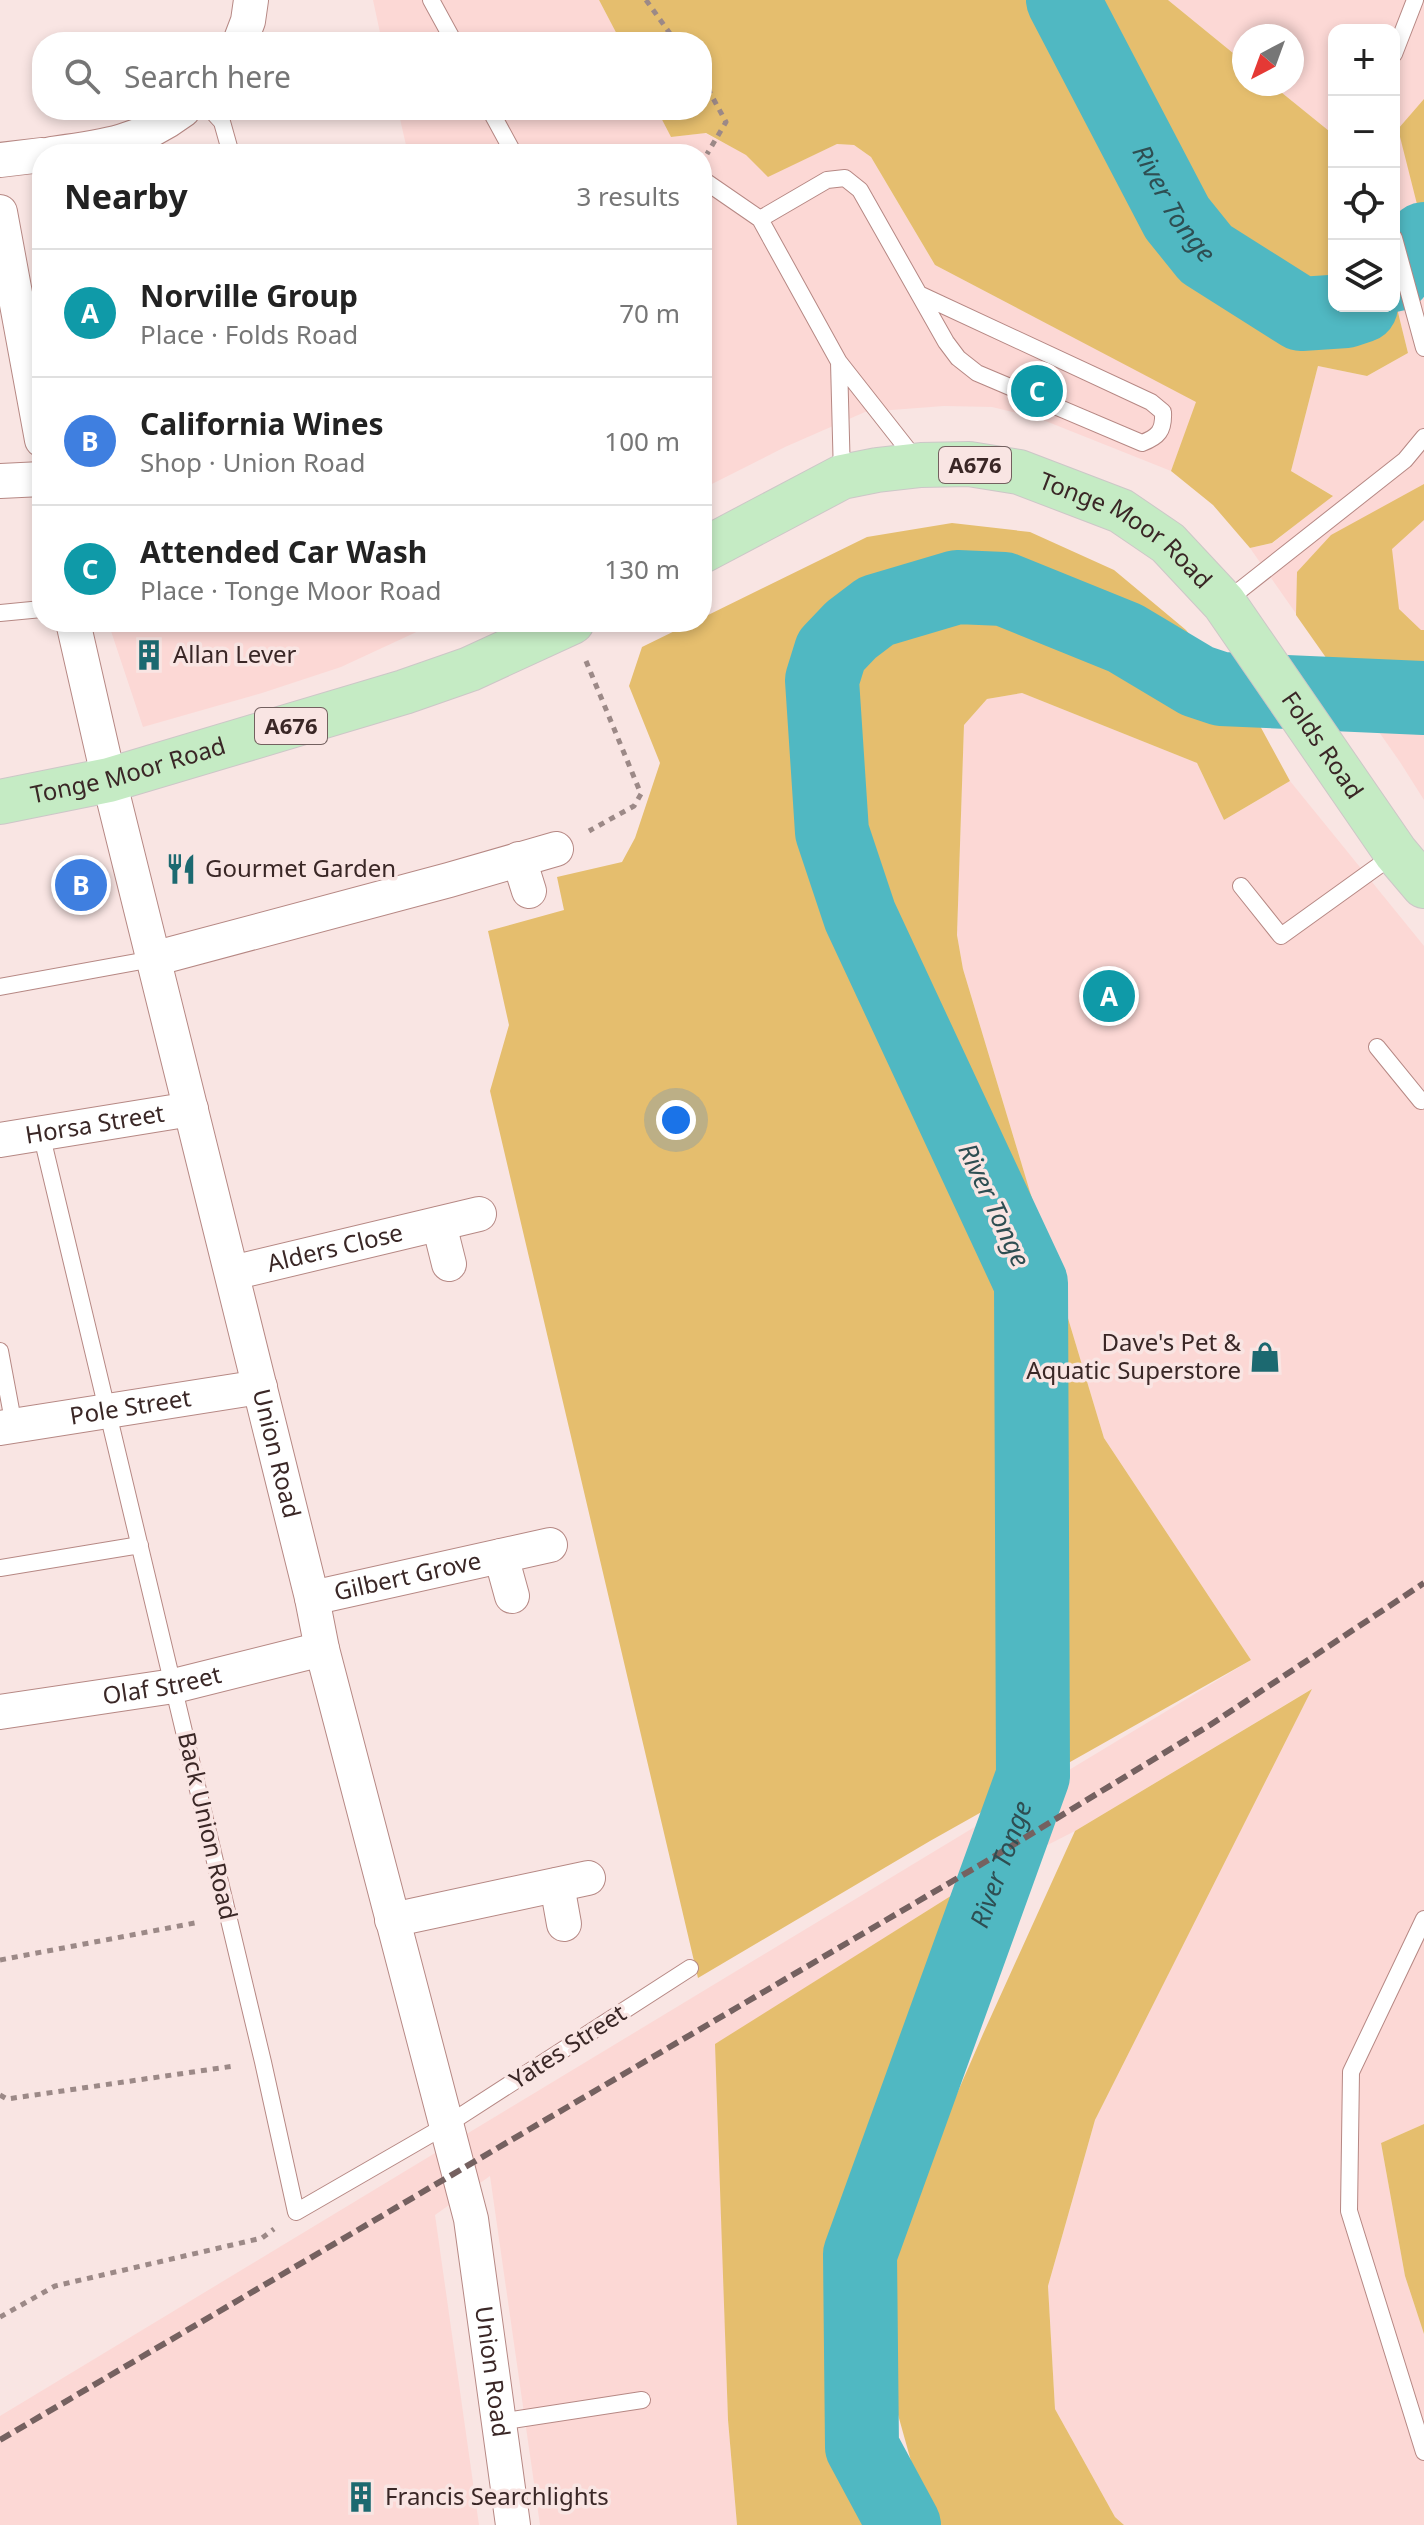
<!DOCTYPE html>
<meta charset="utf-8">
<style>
:root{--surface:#fff;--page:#f2f2f2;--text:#222;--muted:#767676;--line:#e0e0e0;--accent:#0f766e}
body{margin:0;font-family:"Noto Sans",sans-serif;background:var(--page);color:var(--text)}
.controls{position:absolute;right:24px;top:24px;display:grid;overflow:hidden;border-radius:16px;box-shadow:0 4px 12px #0003}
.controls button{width:72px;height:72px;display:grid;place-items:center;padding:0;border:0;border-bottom:2px solid var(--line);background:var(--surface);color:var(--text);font:40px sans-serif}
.compass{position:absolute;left:1232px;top:24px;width:72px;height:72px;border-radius:50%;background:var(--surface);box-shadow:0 4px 12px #0003;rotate:221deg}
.you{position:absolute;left:676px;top:1120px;width:28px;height:28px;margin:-20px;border:6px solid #fff;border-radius:50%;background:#1a73e8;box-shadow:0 0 0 12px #1a73e833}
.badge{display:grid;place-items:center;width:52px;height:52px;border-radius:50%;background:var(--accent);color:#fff;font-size:26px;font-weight:700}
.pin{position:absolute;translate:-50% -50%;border:4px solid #fff;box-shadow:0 2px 8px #0006}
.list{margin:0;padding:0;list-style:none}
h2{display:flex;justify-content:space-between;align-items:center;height:104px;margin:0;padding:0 32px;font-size:34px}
h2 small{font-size:26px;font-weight:400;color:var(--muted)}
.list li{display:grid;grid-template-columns:52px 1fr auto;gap:24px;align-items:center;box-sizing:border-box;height:128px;padding:0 32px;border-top:2px solid var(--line)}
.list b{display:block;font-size:30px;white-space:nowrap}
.list p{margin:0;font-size:26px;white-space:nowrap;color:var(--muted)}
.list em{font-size:26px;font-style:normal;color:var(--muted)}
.icon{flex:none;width:44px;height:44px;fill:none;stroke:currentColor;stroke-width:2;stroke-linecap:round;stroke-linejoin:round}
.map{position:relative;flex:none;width:1424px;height:2525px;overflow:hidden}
.search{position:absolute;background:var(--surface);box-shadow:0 4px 12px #0003;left:32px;top:32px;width:680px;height:88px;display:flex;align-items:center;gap:20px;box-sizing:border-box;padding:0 28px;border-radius:32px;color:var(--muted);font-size:30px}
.panel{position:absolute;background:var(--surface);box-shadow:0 4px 12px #0003;left:32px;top:144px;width:680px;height:488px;border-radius:32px}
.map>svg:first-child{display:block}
</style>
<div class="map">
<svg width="1424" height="2525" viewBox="0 0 1424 2525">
<rect width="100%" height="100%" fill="#f9e5e3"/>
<path fill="#fcd8d5" d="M 373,0 L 599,0 L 621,42 L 382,42 Z
M 1168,0 L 1424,0 L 1424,800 L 1400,762 L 1250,548 L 1273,543 L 1332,495 L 1291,471 L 1318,366 L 1367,376 L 1408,353 L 1394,296 L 1394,30 L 1334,30 L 1334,135 L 1271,84 L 1292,84 L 1292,36 L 1244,36 L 1244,62 Z
M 398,110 L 657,110 L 671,137 L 705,133 L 747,155 L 768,176 L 837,144 L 854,145 L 871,157 L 935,265 L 1197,402 L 1171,471 L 1038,418 L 992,407 L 944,406 L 865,412 L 785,447 L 702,489 L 702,154 L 408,154 Z
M 108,622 L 438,622 L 341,667 L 262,693 L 143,727 Z
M 1022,693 L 1197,763 L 1224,820 L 1290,781 L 1424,946 L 1424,2124 L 1381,2143 L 1405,2276 L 1424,2334 L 1424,2525 L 1124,2525 L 1115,2517 L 1055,2409 L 1048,2286 L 1095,2120 L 1310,1690 L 1075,1831 L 965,1887 L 716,2044 L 728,2420 L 737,2525 L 540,2525 L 490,2176 L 435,2215 L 479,2525 L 0,2525 L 0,2416 L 1251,1660 L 1104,1438 L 963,969 L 957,935 L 964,725 L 987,699 Z"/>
<path fill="#e5be6e" d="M 599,0 L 1168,0 L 1244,62 L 1244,84 L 1271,84 L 1334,135 L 1334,306 L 1394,306 L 1394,296 L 1408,353 L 1367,376 L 1318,366 L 1291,471 L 1333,496 L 1272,543 L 1250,548 L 1213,505 L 1171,471 L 1196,402 L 935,265 L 871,157 L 854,145 L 837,144 L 768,177 L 746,155 L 706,133 L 671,137 L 657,110 L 702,110 L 702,42 L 621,42 Z
M 1424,99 L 1424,216 L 1421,220 L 1398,129 Z
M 1424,484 L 1424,520 L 1392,549 L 1399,609 L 1421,630 L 1424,630 L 1424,674 L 1341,679 L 1296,615 L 1297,572 L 1331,535 Z
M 952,523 L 1030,532 L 1114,570 L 1186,630 L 1259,724 L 1290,781 L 1224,820 L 1197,763 L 1022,693 L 987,699 L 964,725 L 957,935 L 963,969 L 1104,1438 L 1251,1660 L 930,1841 L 698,1978 L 490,1091 L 509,1025 L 488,931 L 564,910 L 557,877 L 622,862 L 635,838 L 660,763 L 629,686 L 642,647 L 693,622 L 702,622 L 702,618 L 867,537 Z
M 1312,1689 L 1095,2120 L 1048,2286 L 1055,2409 L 1115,2517 L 1124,2525 L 940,2525 L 916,2479 L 890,2386 L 884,2261 L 983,2034 L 1075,1831 Z
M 965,1887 L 897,2071 L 856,2208 L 846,2351 L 851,2462 L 882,2525 L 737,2525 L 728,2420 L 715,2044 Z
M 1424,2124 L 1424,2334 L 1405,2276 L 1381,2143 Z"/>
<path fill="#50b8c2" d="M 1424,674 L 1424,729 L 1380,733 L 1341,679 Z"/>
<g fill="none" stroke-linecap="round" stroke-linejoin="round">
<g stroke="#50b8c2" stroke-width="74">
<path id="s1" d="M 1063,0 L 1177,218 L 1206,254 L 1301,314 L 1346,311 L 1361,306"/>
<path d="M 1394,275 L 1424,239"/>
<path id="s2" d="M 904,2525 L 862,2447 L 860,2254 L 1033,1776 L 1031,1283 L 860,916 L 832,832 L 822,680 L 831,651 L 851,630 L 876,611 L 957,587 L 1004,589 L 1125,638 L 1197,681 L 1221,689 L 1424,698"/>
</g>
<defs>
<path id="lane" d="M 431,0 L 454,42
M 1394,54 L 1415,0
M 211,110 L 222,122 L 231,154
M 490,110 L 514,154
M 702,179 L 760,219 L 839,362 L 916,460
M 760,219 L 827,180 L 845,178 L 860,190 L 946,342 L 958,358 L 977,373 L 1142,443 C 1158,437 1164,431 1163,412 L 1151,402 L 921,295
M 1394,238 L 1424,348
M 839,362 L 842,476
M 1225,602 L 1405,460 L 1424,437
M 0,613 L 42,609
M 1241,886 L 1281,936 L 1395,854
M 0,987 L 153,959
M 1377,1047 L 1421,1101
M 41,1133 L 263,2062 L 296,2212 L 445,2126 L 690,1968
M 0,1351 L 14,1426
M 0,1568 L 140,1545
M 1424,1919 L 1351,2072 L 1349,2211 L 1424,2452
M 499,2422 L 642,2400"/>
<g id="street">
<path d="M 240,42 L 248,21 L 251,0"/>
<path d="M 51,154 C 104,147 139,143 183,110"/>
<path d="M 0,160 L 42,155"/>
<path d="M 0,212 L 42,440"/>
<path d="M 0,481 L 42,479"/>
<path id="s3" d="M 73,622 L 109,780 L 312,1598 L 322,1649 L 471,2219 L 513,2525"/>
<path d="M 519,859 L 529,891"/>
<path d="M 153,959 L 449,880 L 556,849"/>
<path id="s4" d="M 0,1140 L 191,1109"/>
<path d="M 439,1224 L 449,1264"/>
<path id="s5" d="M 232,1273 L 479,1214"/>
<path id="s6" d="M 0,1428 L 260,1387"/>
<path d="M 501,1556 L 512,1596"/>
<path id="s7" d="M 312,1598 L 550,1545"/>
<path id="s8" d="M 0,1712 L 174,1686 L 322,1649"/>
<path d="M 557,1885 L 564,1924"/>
<path d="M 392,1920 L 588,1878"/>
</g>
<g id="primary">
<path id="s9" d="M 702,551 L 842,477 L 877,470 L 921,465 L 969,464 L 1019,472 L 1121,511 L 1168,543 L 1224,603 L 1396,853 L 1424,886"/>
<path id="s10" d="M 0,802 L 109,780 L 404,692 L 470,669 L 572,622"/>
</g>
</defs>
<use href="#lane" stroke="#b68884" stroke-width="18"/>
<use href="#street" stroke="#b68884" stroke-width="36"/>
<use href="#primary" stroke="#ccc7c7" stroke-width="46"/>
<path stroke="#9c8987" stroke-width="5" stroke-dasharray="6 6" stroke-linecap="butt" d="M 646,0 L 676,42
M 702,78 L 726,122 L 707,154
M 586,661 L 641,794 L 634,806 L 589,831
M 0,1960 L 200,1922
M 0,2095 L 7,2099 L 234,2066
M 0,2317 L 55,2286 L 262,2238 L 274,2229"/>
<use href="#lane" stroke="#fff" stroke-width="16"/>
<use href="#street" stroke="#fff" stroke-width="34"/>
<use href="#primary" stroke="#c5ebc4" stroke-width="44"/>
<path stroke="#756160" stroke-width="6" stroke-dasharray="12 6" stroke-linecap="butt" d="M 0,2440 L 985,1862 L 1210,1725 L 1424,1583"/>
</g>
<defs>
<symbol id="building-bare" viewBox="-9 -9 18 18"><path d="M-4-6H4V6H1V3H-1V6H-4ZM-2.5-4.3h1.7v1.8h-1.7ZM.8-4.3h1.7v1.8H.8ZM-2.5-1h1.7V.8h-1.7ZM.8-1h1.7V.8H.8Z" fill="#1c6970" stroke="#f9e5e3" stroke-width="2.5" paint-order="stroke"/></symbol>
<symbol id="restaurant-bare" viewBox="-9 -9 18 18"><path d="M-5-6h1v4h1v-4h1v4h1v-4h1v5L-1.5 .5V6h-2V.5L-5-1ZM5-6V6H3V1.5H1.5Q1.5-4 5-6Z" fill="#1c6970" stroke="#f9e5e3" stroke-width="2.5" paint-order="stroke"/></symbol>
<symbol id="shop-bare" viewBox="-9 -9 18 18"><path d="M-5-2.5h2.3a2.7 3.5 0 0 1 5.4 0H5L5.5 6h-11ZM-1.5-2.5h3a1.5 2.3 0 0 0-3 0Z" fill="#1c6970" stroke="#f9e5e3" stroke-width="2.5" paint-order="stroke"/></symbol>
</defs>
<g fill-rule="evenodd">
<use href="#building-bare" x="127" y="633" width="44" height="44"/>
<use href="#restaurant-bare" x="159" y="847" width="44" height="44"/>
<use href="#shop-bare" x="1243" y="1335" width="44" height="44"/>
<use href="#building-bare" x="339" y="2475" width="44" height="44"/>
</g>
<g text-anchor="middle" stroke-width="7" stroke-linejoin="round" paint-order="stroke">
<g fill="#f9e5e3" stroke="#73605f" stroke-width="2">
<rect x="939" y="447" width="72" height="36" rx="6"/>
<rect x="255" y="708" width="72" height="36" rx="6"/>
</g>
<g font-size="22" font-weight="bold" fill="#3a2726">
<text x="975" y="473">A676</text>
<text x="291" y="734">A676</text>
</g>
<g font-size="24" fill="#3a2726" stroke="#f9e5e3">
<text dy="8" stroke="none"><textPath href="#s9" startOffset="460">Tonge Moor Road</textPath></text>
<text dy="8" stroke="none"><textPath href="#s9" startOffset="758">Folds Road</textPath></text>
<text dy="8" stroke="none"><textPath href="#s10" startOffset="132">Tonge Moor Road</textPath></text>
<text dy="8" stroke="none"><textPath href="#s4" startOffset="96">Horsa Street</textPath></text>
<text dy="8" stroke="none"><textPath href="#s5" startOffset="106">Alders Close</textPath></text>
<text dy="8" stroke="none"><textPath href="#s6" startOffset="132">Pole Street</textPath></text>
<text dy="8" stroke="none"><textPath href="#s3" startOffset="856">Union Road</textPath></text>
<text dy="8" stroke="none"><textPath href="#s7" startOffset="98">Gilbert Grove</textPath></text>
<text dy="8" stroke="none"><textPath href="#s8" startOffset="164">Olaf Street</textPath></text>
<text transform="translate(207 1826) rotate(77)" y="8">Back Union Road</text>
<text transform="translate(568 2047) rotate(-33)" y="8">Yates Street</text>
<text dy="8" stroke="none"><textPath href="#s3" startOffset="1800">Union Road</textPath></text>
</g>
<g font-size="24" fill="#3a2726" stroke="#f9e5e3" text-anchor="start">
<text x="173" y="663">Allan Lever</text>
<text x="205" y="877">Gourmet Garden</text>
<text x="1241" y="1351" text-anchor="end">Dave's Pet &amp;<tspan x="1241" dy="28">Aquatic Superstore</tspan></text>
<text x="385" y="2505">Francis Searchlights</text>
</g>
<g font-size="26" font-style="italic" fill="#2e4e52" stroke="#f9e5e3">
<text dy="9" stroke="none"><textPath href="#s1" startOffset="232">River Tonge</textPath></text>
<text transform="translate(994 1205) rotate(65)" y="9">River Tonge</text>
<text dy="9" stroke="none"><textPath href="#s2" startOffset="696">River Tonge</textPath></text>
</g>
</g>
</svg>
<div class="controls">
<button>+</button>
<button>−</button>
<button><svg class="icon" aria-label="locate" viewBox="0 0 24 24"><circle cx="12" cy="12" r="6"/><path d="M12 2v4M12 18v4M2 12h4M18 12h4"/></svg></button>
<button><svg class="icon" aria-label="layers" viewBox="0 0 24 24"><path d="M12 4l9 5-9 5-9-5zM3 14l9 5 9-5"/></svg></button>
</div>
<svg class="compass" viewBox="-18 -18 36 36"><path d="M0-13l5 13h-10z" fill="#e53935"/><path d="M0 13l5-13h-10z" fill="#767676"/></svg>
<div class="you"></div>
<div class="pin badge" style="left:1109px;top:996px;background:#0f9aa8">A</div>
<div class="pin badge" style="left:81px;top:885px;background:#3f7fe0">B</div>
<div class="pin badge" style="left:1037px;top:391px;background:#0f9aa8">C</div>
<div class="search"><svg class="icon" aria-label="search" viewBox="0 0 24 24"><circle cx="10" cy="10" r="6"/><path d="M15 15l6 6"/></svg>Search here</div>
<section class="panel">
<h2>Nearby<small>3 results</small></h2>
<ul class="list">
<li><span class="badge" style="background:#0f9aa8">A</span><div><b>Norville Group</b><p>Place · Folds Road</p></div><em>70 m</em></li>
<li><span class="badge" style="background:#3f7fe0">B</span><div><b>California Wines</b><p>Shop · Union Road</p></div><em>100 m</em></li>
<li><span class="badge" style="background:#0f9aa8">C</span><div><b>Attended Car Wash</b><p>Place · Tonge Moor Road</p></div><em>130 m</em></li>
</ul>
</section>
</div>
